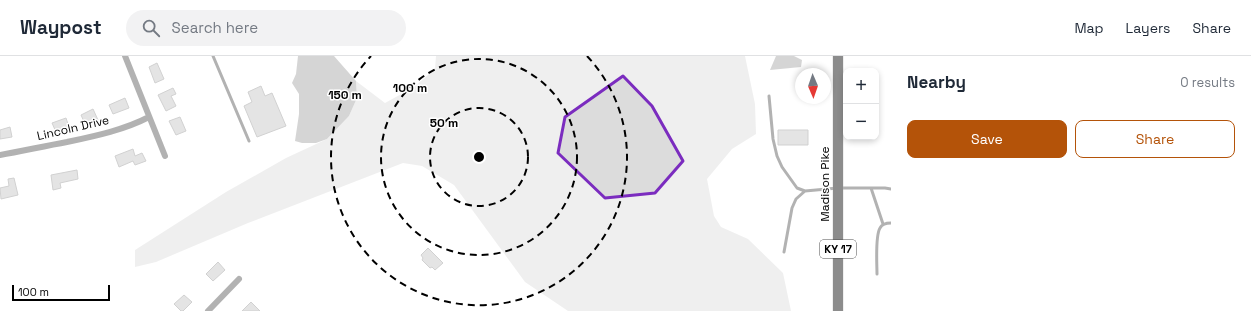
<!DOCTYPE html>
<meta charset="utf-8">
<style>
:root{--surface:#fff;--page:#f2f2f3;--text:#1f2937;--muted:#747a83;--line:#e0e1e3;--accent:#b45309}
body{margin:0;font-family:"Space Grotesk",sans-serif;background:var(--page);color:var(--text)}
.controls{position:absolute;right:12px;top:12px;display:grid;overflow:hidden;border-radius:8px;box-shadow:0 2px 6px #0003}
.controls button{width:36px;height:36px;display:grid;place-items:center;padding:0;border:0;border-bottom:1px solid var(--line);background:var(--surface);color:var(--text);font:20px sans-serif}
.compass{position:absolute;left:795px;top:12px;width:36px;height:36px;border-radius:50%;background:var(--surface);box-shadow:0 2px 6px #0003;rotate:178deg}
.scale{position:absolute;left:12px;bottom:10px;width:98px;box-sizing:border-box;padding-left:4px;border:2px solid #000;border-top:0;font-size:11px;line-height:14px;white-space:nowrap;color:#000;-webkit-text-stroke:3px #fff;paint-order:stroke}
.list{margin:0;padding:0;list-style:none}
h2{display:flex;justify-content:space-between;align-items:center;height:52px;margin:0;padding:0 16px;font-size:17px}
h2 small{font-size:13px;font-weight:400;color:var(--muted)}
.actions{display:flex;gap:8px;padding:12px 16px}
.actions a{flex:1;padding:9px 0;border:1px solid var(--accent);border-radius:8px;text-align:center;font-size:14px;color:var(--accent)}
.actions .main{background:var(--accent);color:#fff}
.icon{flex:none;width:22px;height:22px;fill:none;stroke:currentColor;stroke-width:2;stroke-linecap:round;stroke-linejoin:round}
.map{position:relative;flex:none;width:891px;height:255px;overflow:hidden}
header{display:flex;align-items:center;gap:24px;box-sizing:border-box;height:56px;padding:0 20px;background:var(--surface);border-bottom:1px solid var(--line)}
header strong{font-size:19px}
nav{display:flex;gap:22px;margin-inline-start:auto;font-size:14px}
.search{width:280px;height:36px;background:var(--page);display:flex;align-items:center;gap:10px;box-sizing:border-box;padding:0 14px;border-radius:22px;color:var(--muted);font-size:15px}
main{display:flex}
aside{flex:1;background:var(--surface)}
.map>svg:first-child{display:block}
</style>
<header>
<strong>Waypost</strong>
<div class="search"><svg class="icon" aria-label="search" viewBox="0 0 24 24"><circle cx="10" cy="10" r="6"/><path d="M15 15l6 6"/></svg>Search here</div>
<nav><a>Map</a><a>Layers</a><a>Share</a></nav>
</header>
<main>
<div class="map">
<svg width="891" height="255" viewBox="0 0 891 255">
<rect width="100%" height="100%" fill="#fff"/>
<path fill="#dcdcdc" d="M 436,0 L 745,0 L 755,48 L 756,78 L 732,93 L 707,123 L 714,160 L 721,171 L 748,183 L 783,217 L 791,255 L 568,255 L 525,226 L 454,129 L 422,110 L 403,107 L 248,167 L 156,206 L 135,211 L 135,194 L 226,136 L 286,102 L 327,83 L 349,60 L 357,42 L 356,25 L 385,47 L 414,31 L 435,13 Z"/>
<path fill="#a3a3a3" d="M 298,0 L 334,0 L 356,25 L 357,42 L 349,60 L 327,83 L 316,87 L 302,87 L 295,85 L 299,58 L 299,38 L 292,27 L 296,18 Z
M 776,0 L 794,0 L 802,4 L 801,11 L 770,14 Z"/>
<path fill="#c4c4c4" stroke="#999" d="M 157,7 L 164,23 L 155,27 L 149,11 Z
M 261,30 L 265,40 L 272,37 L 286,70 L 257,81 L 244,50 L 252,46 L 248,36 Z
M 173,32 L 176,38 L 171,40 L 176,50 L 166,55 L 158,39 Z
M 125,42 L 129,52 L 113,58 L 109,49 Z
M 93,53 L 98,64 L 91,67 L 91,65 L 85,68 L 81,59 Z
M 180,61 L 186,75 L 176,79 L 169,65 Z
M 66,62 L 69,71 L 56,76 L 52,67 Z
M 10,71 L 12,81 L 0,83 L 0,74 Z
M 778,74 L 808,74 L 808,89 L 778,89 Z
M 133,93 L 135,100 L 142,97 L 146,105 L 135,109 L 133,105 L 119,111 L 115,100 Z
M 77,114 L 78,123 L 60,127 L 61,132 L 53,134 L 51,119 Z
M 14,122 L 18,139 L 1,143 L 0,132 L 9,130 L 8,123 Z
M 428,192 L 443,207 L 435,214 L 432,211 L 430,212 L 422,204 L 423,202 L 421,199 Z
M 218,206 L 225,214 L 213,225 L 206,218 Z
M 184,239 L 192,246 L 183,255 L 181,255 L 174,248 Z
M 251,246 L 260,255 L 242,255 Z"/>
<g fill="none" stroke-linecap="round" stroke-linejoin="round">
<defs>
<path id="primary" d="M 838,0 L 838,255"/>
</defs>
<use href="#primary" stroke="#dbdbdb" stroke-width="12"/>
<path stroke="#555" stroke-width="3" d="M 213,0 L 249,85
M 769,40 L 773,83 L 777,100 L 782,111 L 797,132 L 805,135
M 871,132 L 883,168
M 784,196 L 792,152 L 796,143 L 805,135 L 838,132 L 885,132 L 891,133
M 877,218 C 877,208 875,180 880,172 C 882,168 886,167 891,167"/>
<path stroke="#555" stroke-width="6" d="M 125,0 L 165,100
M 0,99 C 22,95 45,90 67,86 C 95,80 124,74 149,61
M 208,255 L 239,223"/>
<use href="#primary" stroke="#000" stroke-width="10"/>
</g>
<path d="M0 0H891V255H0ZM 623,20 L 652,50 L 683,105 L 655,137 L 605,142 L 558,97 L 565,61 Z" fill="#fff" fill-opacity=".55" fill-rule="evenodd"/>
<path fill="none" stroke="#7b2cbf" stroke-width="3" stroke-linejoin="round" d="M 623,20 L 652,50 L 683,105 L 655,137 L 605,142 L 558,97 L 565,61 Z"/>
<g fill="none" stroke="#000" stroke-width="2" stroke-dasharray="7 5">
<circle cx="479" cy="101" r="49"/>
<circle cx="479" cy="101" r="98"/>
<path d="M587 0A148 148 0 1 1 371 0"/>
</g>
<g text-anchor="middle" stroke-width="3" stroke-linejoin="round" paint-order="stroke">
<rect fill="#fff" stroke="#4c4c4c" stroke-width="1" x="820" y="184" width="36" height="18" rx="3"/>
<g font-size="11" font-weight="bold" fill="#000">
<text x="838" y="197">KY 17</text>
</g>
<g font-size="12" fill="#000" stroke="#fff">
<text transform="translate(73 72) rotate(-13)" y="4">Lincoln Drive</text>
<text transform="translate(825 128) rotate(-90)" y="4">Madison Pike</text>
</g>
</g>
<circle cx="479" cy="101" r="6" fill="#000" stroke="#fff" stroke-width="2"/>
<g font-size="12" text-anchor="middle" font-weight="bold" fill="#000" stroke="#fff" stroke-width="3" stroke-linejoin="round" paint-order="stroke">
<text x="410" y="36">100 m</text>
<text x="345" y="43">150 m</text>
<text x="444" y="71">50 m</text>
</g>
</svg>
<div class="controls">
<button>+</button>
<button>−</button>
</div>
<svg class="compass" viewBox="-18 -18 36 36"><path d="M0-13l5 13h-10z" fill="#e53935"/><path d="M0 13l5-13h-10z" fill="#747a83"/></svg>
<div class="scale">100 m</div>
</div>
<aside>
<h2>Nearby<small>0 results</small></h2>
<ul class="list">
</ul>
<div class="actions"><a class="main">Save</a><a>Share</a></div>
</aside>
</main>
